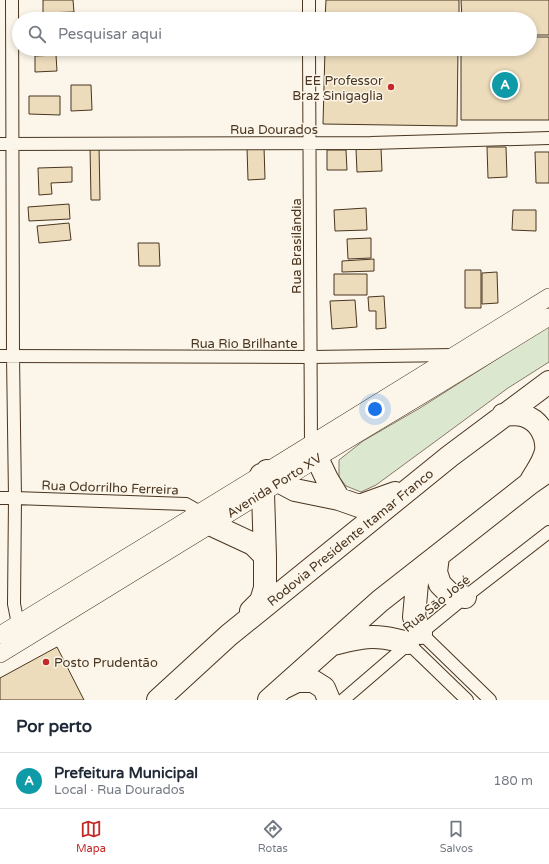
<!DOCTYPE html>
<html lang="pt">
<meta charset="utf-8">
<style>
:root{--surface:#fff;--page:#f6f6f7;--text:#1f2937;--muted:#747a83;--line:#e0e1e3;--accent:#c62828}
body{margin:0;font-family:"Varela Round",sans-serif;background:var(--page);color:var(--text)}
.you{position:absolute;left:375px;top:409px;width:14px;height:14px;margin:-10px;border:3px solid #fff;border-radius:50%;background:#1a73e8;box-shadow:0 0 0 6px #1a73e833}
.badge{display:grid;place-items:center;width:26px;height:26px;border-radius:50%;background:var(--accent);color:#fff;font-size:13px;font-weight:700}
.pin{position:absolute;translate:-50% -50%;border:2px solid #fff;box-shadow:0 1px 4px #0006}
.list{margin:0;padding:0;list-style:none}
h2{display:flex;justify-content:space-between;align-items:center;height:52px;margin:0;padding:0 16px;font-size:17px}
h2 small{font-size:13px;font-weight:400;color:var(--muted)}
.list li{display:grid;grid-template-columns:26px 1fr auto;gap:12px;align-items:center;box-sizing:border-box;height:56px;padding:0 16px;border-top:1px solid var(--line)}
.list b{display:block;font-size:15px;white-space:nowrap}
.list p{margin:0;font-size:13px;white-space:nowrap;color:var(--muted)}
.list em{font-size:13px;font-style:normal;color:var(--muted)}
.icon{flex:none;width:22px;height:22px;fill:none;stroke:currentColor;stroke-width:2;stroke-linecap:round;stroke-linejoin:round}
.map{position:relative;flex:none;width:549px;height:700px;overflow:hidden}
.search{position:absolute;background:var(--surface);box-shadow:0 2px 6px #0003;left:12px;right:12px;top:12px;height:44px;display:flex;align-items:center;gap:10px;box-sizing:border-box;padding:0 14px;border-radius:22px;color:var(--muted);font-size:15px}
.sheet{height:108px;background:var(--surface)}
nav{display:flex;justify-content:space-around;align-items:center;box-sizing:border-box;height:56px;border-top:1px solid var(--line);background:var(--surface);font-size:11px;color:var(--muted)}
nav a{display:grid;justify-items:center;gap:2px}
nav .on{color:var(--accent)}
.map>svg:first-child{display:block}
</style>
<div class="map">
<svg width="549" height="700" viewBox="0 0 549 700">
<rect width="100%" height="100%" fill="#fbf6e9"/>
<path fill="#dce7d0" stroke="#887966" d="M 549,326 L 549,362 L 508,388 L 376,485 L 361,492 L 346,486 L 339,477 L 339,460 L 363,441 L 420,408 Z"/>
<path fill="#ecdcbc" stroke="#4a3520" d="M 43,0 L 73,0 L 74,12 L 43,13 Z
M 326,0 L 459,0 L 459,19 L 325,19 Z
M 461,0 L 549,0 L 549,35 L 530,35 L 530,19 L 462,19 Z
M 56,15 L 56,19 L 36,19 L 36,16 Z
M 530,37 L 549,37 L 549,120 L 461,120 L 461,49 L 530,49 Z
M 325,49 L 458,49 L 457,126 L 323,124 Z
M 56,55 L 57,71 L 35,72 L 35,56 Z
M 71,85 L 91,85 L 92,110 L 71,111 Z
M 29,96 L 60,96 L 60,115 L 29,114 Z
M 99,145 L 100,200 L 91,200 L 90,146 Z
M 264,147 L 265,179 L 248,180 L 247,148 Z
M 487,147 L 506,147 L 507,177 L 488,178 Z
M 381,148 L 382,171 L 357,172 L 356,149 Z
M 327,150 L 346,150 L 347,170 L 327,170 Z
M 535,152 L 549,152 L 549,183 L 536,183 Z
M 72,167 L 72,182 L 51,183 L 52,194 L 39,195 L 38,168 Z
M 69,204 L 70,219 L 29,221 L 28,207 Z
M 366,208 L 367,230 L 335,231 L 334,210 Z
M 513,210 L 536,210 L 536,231 L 512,230 Z
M 69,223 L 71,240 L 39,243 L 37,226 Z
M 371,238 L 371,258 L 348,259 L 347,239 Z
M 138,243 L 159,243 L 160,266 L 139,266 Z
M 374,259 L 374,271 L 342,272 L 342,261 Z
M 465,270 L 481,270 L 481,308 L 465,308 Z
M 497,272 L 498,303 L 482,304 L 482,273 Z
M 334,274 L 367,274 L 367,295 L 334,295 Z
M 384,296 L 386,328 L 376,329 L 376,311 L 369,311 L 368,297 Z
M 355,300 L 357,327 L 332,329 L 330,301 Z
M 57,647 L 84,700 L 0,700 L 0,678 Z"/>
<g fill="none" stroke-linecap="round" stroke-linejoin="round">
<defs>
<path id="street" d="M 12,0 L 13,356 L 15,498 L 14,604 L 18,624 L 21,630
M 309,0 L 309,19
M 309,49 L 311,444 L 314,449
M 0,144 L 371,143 L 549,138
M 0,356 L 311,357 L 455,355
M 0,498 L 15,498 L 186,504 L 200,512 L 204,517
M 421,633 L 490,700
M 408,643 L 467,700
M 343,700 L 421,633 L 465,597 L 549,532"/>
<path id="secondary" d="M 0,635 L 261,475 L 549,297
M 0,654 L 280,482 L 317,458 L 435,387 L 549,317"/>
<path id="highway" d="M 503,415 C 511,414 518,413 525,416 C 539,421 548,436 546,451 C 544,462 536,472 531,481
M 317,458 L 327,479 L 339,499 L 359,506 L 395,493
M 267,471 L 280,482 L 295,490 L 339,499
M 261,475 L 263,493 L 265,556
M 212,525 L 253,544 L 265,556 L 265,588 L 261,601 L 251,611
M 438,556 L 436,572 L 440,584 L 450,594 L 465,597
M 418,572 L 414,617 L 421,633
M 333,644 C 342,642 352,639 361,638 C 377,635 393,639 408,643
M 285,687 L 297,681 L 313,681 L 324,688 L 329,700
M 158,700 L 229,635 L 450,456 L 549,382
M 269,700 L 380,601 L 529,484 L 549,470"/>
</defs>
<use href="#street" stroke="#4a3520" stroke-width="14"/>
<use href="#secondary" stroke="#4a3520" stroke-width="18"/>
<use href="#highway" stroke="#4a3520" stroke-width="24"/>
<use href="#street" stroke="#fbf6e9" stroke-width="12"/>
<use href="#secondary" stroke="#fbf6e9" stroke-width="17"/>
<use href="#highway" stroke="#fbf6e9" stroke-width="22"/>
</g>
<g fill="#c62828" stroke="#fbf6e9" stroke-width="1.5">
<circle cx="391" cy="87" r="4"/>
<circle cx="46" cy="662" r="4"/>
</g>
<g text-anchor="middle" stroke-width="3" stroke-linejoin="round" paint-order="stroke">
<g font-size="13" fill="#4a3520" stroke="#fbf6e9" text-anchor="end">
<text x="383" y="85">EE Professor<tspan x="383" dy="15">Braz Sinigaglia</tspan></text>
<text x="54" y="667" text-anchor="start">Posto Prudentão</text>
</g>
<g font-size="13" fill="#4a3520" stroke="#fbf6e9">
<text x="274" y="134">Rua Dourados</text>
<text transform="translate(296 246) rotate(-90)" y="5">Rua Brasilândia</text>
<text x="244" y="348">Rua Rio Brilhante</text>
<text transform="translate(274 485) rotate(-32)" y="5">Avenida Porto XV</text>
<text transform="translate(110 487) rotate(2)" y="5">Rua Odorrilho Ferreira</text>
<text transform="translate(350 537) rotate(-39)" y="5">Rodovia Presidente Itamar Franco</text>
<text transform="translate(436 603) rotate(-39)" y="5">Rua São José</text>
</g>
</g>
</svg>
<div class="you"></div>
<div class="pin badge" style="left:505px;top:85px;background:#0f9aa8">A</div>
<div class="search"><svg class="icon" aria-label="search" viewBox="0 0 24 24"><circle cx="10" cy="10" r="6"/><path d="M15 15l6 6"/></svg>Pesquisar aqui</div>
</div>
<section class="sheet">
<h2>Por perto<small></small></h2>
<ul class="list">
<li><span class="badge" style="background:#0f9aa8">A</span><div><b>Prefeitura Municipal</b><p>Local · Rua Dourados</p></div><em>180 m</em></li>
</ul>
</section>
<nav>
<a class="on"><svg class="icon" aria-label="map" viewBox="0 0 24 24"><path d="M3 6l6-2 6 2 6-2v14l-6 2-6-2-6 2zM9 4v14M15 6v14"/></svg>Mapa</a>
<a><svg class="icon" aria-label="directions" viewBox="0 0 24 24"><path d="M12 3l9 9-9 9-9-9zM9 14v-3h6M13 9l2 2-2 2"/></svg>Rotas</a>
<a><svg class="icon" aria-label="saved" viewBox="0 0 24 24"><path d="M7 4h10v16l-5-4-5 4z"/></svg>Salvos</a>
</nav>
